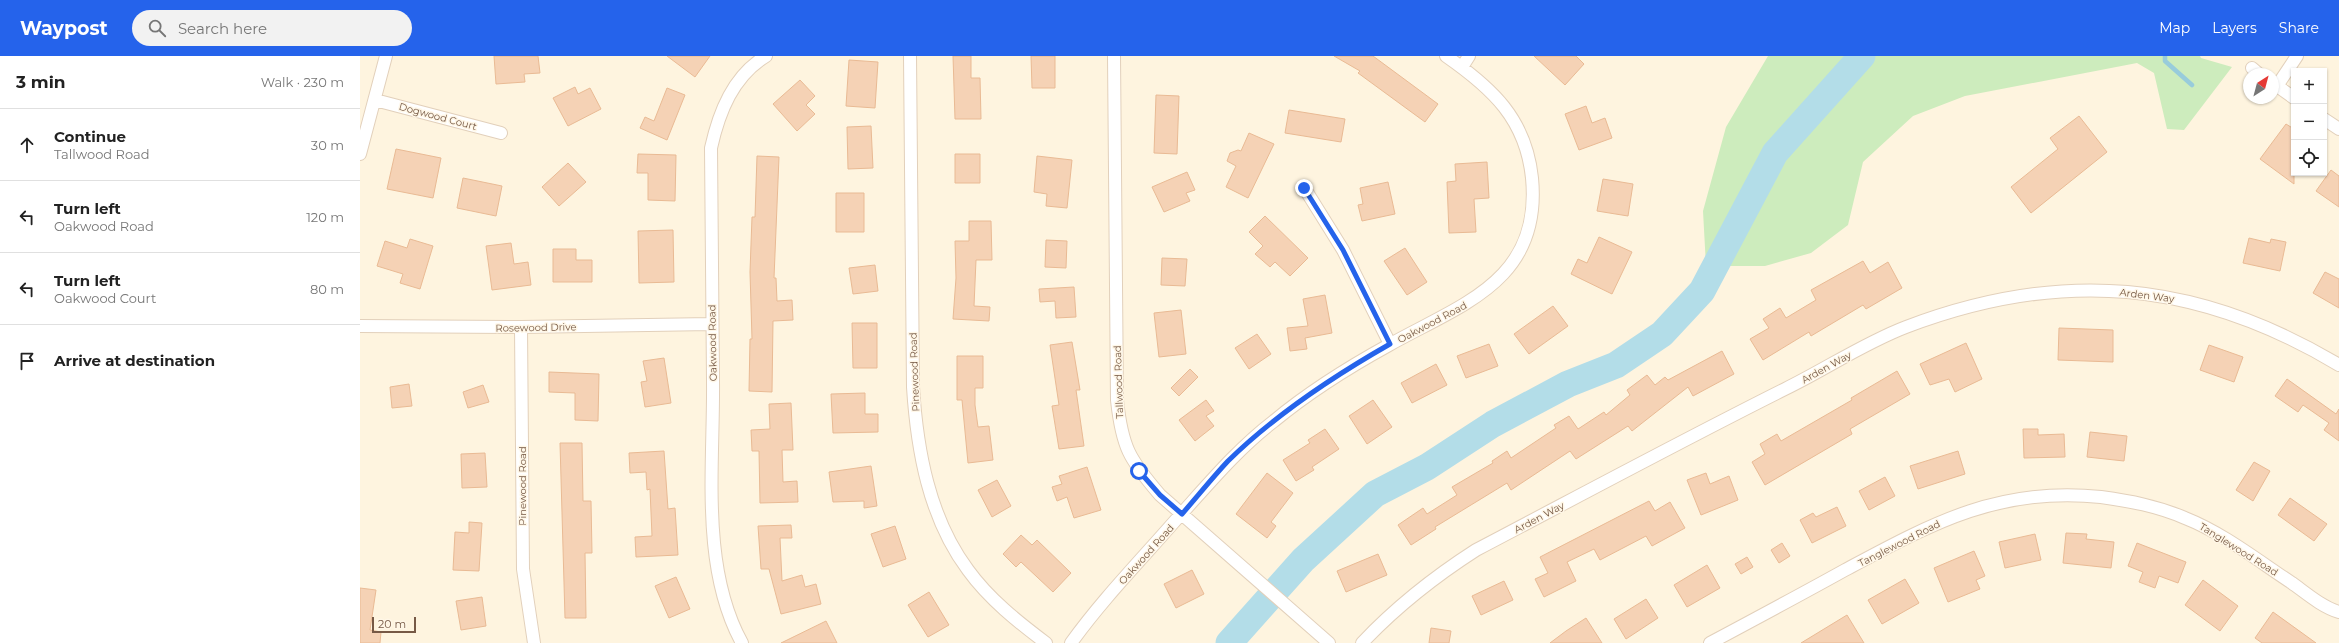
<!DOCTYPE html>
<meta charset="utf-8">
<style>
:root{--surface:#fff;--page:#f2f2f2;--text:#222;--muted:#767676;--line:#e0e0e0;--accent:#2563eb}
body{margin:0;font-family:Montserrat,sans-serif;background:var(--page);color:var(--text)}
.controls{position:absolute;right:12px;top:12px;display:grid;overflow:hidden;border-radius:0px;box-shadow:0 1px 3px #0004}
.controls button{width:36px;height:36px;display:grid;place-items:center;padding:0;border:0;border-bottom:1px solid var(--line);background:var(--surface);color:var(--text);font:20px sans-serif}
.compass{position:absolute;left:1883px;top:12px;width:36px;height:36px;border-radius:50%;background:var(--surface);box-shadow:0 1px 3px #0004;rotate:36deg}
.scale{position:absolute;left:12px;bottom:10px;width:44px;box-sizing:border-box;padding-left:4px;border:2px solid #765945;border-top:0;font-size:11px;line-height:14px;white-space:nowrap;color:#765945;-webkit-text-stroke:3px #fff7e7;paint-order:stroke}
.stop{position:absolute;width:12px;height:12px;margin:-9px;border:3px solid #2563eb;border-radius:50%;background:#fff}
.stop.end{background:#2563eb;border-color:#fff;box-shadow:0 1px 4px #0008}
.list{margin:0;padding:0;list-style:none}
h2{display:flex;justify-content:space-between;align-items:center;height:52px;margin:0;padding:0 16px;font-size:17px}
h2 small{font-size:13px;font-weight:400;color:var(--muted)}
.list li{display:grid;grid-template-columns:26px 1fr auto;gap:12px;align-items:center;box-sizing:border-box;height:72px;padding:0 16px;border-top:1px solid var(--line)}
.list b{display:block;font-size:15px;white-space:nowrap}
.list p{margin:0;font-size:13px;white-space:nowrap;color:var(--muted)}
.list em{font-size:13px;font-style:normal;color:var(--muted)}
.icon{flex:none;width:22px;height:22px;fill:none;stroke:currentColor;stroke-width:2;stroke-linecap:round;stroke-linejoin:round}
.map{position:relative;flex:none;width:1979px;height:587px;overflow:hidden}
header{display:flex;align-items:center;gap:24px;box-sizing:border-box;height:56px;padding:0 20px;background:var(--accent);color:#fff}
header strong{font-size:19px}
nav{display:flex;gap:22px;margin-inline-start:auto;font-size:14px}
.search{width:280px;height:36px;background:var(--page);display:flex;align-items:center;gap:10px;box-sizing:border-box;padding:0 14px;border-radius:22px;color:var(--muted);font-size:15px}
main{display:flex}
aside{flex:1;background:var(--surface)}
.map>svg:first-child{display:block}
</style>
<header>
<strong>Waypost</strong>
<div class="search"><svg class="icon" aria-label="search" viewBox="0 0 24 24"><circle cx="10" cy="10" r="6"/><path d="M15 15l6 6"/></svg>Search here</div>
<nav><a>Map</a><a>Layers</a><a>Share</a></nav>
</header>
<main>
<aside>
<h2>3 min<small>Walk · 230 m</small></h2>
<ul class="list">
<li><svg class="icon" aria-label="ahead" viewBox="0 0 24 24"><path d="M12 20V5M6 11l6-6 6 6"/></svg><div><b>Continue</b><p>Tallwood Road</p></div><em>30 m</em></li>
<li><svg class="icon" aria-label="left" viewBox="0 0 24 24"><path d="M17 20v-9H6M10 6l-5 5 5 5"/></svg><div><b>Turn left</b><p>Oakwood Road</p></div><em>120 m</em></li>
<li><svg class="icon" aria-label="left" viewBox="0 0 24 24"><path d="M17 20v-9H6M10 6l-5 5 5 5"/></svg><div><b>Turn left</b><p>Oakwood Court</p></div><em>80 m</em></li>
<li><svg class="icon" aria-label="arrive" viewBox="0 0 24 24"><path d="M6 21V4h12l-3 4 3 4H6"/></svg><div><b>Arrive at destination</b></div></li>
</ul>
</aside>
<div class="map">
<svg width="1979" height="587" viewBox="0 0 1979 587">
<rect width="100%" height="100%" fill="#fef4df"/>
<path fill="#cdecbd" d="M 1408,0 L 1840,0 L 1841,2 L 1872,11 L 1824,74 L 1807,73 L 1794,17 L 1777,7 L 1605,40 L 1553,60 L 1503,106 L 1488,169 L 1451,197 L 1405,210 L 1346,210 L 1343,155 L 1366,71 Z"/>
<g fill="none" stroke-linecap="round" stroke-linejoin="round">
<path stroke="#98ccdb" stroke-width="4.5" d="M 1805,0 L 1805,5 L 1832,29"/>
<path stroke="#b3dde8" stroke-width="27" d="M 869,587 L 943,504 L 1015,438 L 1067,411 L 1133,368 L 1208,328 L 1256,309 L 1302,278 L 1342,235 L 1415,97 L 1502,0"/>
</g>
<path fill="#f5d2b5" stroke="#e9ba94" d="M 134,0 L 178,0 L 180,17 L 164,18 L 165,26 L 136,28 Z
M 307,0 L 350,0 L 335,21 Z
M 593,0 L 611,0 L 611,22 L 620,22 L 621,63 L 595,63 Z
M 671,0 L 695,0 L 695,32 L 672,32 Z
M 974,0 L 1013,0 L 1078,48 L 1065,66 L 998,17 L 1000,15 Z
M 1174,0 L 1216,0 L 1224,8 L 1205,29 Z
M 489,4 L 518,6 L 515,52 L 486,50 Z
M 440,24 L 455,40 L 446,49 L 455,58 L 437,75 L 413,48 Z
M 215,31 L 218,38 L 230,32 L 241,53 L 208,70 L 193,42 Z
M 307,32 L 325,39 L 307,84 L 280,72 L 285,61 L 294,65 Z
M 796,39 L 819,40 L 817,98 L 794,97 Z
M 1226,50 L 1232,67 L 1245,62 L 1252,82 L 1219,94 L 1205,58 Z
M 929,54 L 985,63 L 981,86 L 925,77 Z
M 1719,60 L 1747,96 L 1671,157 L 1651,131 L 1698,93 L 1690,82 Z
M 1926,68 L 1934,73 L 1934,128 L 1900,103 Z
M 511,70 L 513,112 L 488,113 L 487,71 Z
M 889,77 L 914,88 L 888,142 L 866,131 L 876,110 L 867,105 L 870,97 L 878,94 L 881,95 Z
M 36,93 L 81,102 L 73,142 L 27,133 Z
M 278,98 L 316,99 L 315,145 L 288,144 L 288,117 L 277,117 Z
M 595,98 L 620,98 L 620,127 L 595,127 Z
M 397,100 L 419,101 L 414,222 L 416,222 L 417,245 L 432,244 L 433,264 L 413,265 L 412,336 L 389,335 L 390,283 L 392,283 L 390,216 L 392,161 L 395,161 Z
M 677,100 L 712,104 L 707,152 L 686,150 L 687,138 L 674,136 Z
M 1127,106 L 1129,142 L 1114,143 L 1116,176 L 1089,177 L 1087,126 L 1096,125 L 1095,108 Z
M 208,107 L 226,126 L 199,150 L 182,131 Z
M 1971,114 L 1979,120 L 1979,151 L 1956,135 Z
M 827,116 L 835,134 L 826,137 L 830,145 L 804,156 L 792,131 Z
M 103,122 L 142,130 L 136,160 L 97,152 Z
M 1243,123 L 1273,128 L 1268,160 L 1237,155 Z
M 1028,126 L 1035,158 L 1002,165 L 998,149 L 1003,148 L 1000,132 Z
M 476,137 L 504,137 L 504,176 L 476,176 Z
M 905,160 L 948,202 L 930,220 L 915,206 L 910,211 L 895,198 L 903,190 L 889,176 Z
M 609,165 L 631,165 L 632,204 L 616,204 L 614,250 L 630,251 L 629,265 L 593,263 L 596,222 L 595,185 L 609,185 Z
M 313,174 L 314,226 L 279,227 L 278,175 Z
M 1239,181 L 1272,196 L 1252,238 L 1211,218 L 1218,203 L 1227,207 Z
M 1889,182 L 1910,187 L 1911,183 L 1926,186 L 1920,215 L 1883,207 Z
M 50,183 L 73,190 L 60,233 L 40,227 L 43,218 L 17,210 L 25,185 L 47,192 Z
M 686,184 L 707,185 L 706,212 L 685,211 Z
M 151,187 L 154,208 L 168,206 L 171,229 L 132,234 L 126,190 Z
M 1045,192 L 1067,226 L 1047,239 L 1024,205 Z
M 193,193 L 216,193 L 216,204 L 232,204 L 232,226 L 193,226 Z
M 802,202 L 827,203 L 825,230 L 801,229 Z
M 1503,205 L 1510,217 L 1528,206 L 1542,232 L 1506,253 L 1503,249 L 1451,280 L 1449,276 L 1403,304 L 1390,283 L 1409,272 L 1403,263 L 1420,252 L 1426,262 L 1456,244 L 1451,234 Z
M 515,209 L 518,235 L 493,238 L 489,212 Z
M 1965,216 L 1979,223 L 1979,252 L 1953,237 Z
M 714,231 L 716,261 L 696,262 L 695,245 L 680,246 L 679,233 Z
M 965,239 L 972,277 L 945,282 L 947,293 L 930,295 L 927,272 L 948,270 L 943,243 Z
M 1193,250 L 1208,270 L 1169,298 L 1154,278 Z
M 821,254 L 826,298 L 799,301 L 794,257 Z
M 492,267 L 517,267 L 517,312 L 493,312 Z
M 1699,272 L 1753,274 L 1753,306 L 1698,304 Z
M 897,278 L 911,298 L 889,313 L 875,292 Z
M 712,286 L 720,334 L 716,334 L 724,390 L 699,393 L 692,350 L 699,349 L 690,289 Z
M 1606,287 L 1622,323 L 1595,336 L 1589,323 L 1570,329 L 1560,308 Z
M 1129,288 L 1138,310 L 1106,322 L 1097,300 Z
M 1849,289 L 1883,301 L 1874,326 L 1840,314 Z
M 1362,295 L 1374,318 L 1333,340 L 1328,331 L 1272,375 L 1268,370 L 1216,403 L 1210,395 L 1151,434 L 1147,427 L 1075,471 L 1076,473 L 1051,489 L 1038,469 L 1063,452 L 1067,458 L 1097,439 L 1092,431 L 1133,407 L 1132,405 L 1147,395 L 1151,402 L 1196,372 L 1194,369 L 1209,360 L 1218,373 L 1244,356 L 1246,359 L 1270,339 L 1267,334 L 1287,319 L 1295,329 L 1305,321 L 1308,324 Z
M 597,300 L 623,300 L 623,332 L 615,332 L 615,349 L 618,371 L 629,370 L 633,404 L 608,407 L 602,344 L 597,344 Z
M 304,302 L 311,347 L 285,351 L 281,326 L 287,325 L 283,305 Z
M 1076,308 L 1087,329 L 1052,347 L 1041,327 Z
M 830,313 L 838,321 L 819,340 L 811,332 Z
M 1537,315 L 1550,338 L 1490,373 L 1492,378 L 1405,429 L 1392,406 L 1405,398 L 1400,388 L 1417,378 L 1421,385 L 1492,344 L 1491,342 Z
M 189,316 L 239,318 L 238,365 L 215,364 L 215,337 L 189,336 Z
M 1927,323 L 1976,358 L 1979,353 L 1979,385 L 1964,374 L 1969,367 L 1943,349 L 1938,356 L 1915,340 Z
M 49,328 L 52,350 L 32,352 L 30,331 Z
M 123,329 L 129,346 L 108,352 L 103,336 Z
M 505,337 L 505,358 L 518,358 L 518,376 L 473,377 L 471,338 Z
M 846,344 L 854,355 L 846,360 L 854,370 L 835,385 L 819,364 Z
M 1013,344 L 1032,371 L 1007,388 L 989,360 Z
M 431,347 L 433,394 L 422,394 L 423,426 L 437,425 L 438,446 L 400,447 L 399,395 L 392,395 L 391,374 L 410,373 L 409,348 Z
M 965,373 L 979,393 L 952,411 L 954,414 L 936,425 L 923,404 L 950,387 L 948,384 Z
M 1663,373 L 1678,373 L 1678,379 L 1704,378 L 1705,401 L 1664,402 Z
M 1730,376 L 1767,380 L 1764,405 L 1727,401 Z
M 200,387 L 222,387 L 223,445 L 231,445 L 232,497 L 225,497 L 226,562 L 205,562 Z
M 304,395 L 308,453 L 315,452 L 318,499 L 276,501 L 275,481 L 292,480 L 290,433 L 287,434 L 286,416 L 270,417 L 269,397 Z
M 1598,395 L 1605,418 L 1558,433 L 1550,410 Z
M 125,397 L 127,431 L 102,432 L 101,398 Z
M 1894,406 L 1910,415 L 1893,445 L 1876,434 Z
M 511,410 L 517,450 L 504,452 L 504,445 L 473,446 L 469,416 Z
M 727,411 L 741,454 L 714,462 L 707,441 L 697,445 L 692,431 L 702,428 L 699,420 Z
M 907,417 L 933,437 L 911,466 L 916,470 L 907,482 L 876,458 Z
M 1346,417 L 1350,428 L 1369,420 L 1378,444 L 1341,459 L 1327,424 Z
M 1525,421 L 1535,440 L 1509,454 L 1499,435 Z
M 637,424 L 651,450 L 632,461 L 618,434 Z
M 1930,442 L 1967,468 L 1954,485 L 1918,459 Z
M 1289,445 L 1295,455 L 1310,446 L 1325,472 L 1292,490 L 1286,480 L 1240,504 L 1234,493 L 1207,506 L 1216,525 L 1184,541 L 1175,523 L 1188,517 L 1180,501 Z
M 1477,451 L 1486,470 L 1452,487 L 1440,464 L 1453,457 L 1456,461 Z
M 109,466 L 122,467 L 119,515 L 93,514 L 95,476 L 109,477 Z
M 431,469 L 432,482 L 420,482 L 422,525 L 442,519 L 445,531 L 456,528 L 461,548 L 421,558 L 409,513 L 401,513 L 398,470 Z
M 535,470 L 546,503 L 523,511 L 511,478 Z
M 1706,477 L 1727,478 L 1726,483 L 1754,486 L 1751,512 L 1703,507 Z
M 1675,478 L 1681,504 L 1645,512 L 1639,486 Z
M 661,479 L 672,489 L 677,484 L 711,517 L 693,536 L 661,506 L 656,511 L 643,498 Z
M 1422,487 L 1430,500 L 1419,507 L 1411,494 Z
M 1777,487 L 1826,506 L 1818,527 L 1799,520 L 1795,532 L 1779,526 L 1783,516 L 1768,510 Z
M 1614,495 L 1625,520 L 1616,524 L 1620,533 L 1588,546 L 1574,512 Z
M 1018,498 L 1027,519 L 986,536 L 977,515 Z
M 1387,501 L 1393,511 L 1381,518 L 1375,508 Z
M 1347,509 L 1360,532 L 1327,551 L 1314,529 Z
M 832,514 L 844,538 L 816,552 L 804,528 Z
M 316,521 L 330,553 L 309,562 L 295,530 Z
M 1545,523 L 1559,547 L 1522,568 L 1508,544 Z
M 1843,524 L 1878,550 L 1860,575 L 1825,549 Z
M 1144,525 L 1153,544 L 1121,559 L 1112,540 Z
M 0,532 L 16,534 L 10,574 L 21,576 L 20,587 L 0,587 Z
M 569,536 L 589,569 L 568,581 L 548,549 Z
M 122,541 L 126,570 L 101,574 L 96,545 Z
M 1286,543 L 1298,562 L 1266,583 L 1254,563 Z
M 1913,556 L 1956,587 L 1902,587 L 1895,582 Z
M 1487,559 L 1504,587 L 1441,587 Z
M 1226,562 L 1242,587 L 1190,587 L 1206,575 Z
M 466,565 L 477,587 L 421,587 Z
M 1071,572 L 1091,575 L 1089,587 L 1069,587 Z"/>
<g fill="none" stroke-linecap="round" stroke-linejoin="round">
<defs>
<path id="minor" d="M 550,0 L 553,331 C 557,394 569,462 608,514 C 629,543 658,566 686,587
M 754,0 L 757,344 C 762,391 769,403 800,439 L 969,587
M 1102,11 L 1109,0
M 1892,12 L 1899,18
M 1913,27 L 1934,42
M 1917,30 L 1937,0
M 15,44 L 141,77
M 1964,63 L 1979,73
M 0,98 L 26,0
M 945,133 L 983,194 L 1030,288
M 0,270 L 161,271 L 351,268
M 161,271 L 163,513 L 174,587
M 382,587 C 340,511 354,409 353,325 C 352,247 351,169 351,92 C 359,56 373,20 406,0
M 711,587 C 742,544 779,506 814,466 C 846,431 876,394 914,365 C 949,336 989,311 1029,289 C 1102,248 1182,225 1172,122 C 1166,63 1132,32 1086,0
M 1002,587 C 1036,551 1074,521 1116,494 C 1219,440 1321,385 1425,333 C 1466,313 1504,287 1546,271 C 1701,212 1837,224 1979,309
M 1350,587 C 1395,563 1440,539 1485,514 C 1571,468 1639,430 1741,441 C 1770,445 1797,450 1825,462 C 1863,477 1897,504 1932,527 C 1946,537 1962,551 1979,556"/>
</defs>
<use href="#minor" stroke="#e2d0bb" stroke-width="14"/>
<use href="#minor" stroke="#fff" stroke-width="12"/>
</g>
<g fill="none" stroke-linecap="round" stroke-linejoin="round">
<path stroke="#2563eb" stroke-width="5" d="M 779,415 L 800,439 L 822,458 C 837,441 852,422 868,405 C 916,358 972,321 1030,288 L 983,194 L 944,132"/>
</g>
<g text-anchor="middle" stroke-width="3" stroke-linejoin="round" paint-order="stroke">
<g font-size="10" fill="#765945" stroke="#fff7e7">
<text transform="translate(78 60) rotate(15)" y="4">Dogwood Court</text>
<text transform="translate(1787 239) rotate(7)" y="4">Arden Way</text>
<text transform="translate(1072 266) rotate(-28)" y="4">Oakwood Road</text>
<text transform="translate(176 271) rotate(-1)" y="4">Rosewood Drive</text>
<text transform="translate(352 287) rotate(-91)" y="4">Oakwood Road</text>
<text transform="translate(1466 311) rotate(-29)" y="4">Arden Way</text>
<text transform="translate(554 316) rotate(-92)" y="4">Pinewood Road</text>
<text transform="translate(758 326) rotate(-92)" y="4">Tallwood Road</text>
<text transform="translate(162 430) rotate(-90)" y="4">Pinewood Road</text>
<text transform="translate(1179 461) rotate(-28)" y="4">Arden Way</text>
<text transform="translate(1539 487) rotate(-27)" y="4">Tanglewood Road</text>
<text transform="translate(1879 493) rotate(32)" y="4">Tanglewood Road</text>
<text transform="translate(786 498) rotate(-48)" y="4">Oakwood Road</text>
</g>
</g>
</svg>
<div class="controls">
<button>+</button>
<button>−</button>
<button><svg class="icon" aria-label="locate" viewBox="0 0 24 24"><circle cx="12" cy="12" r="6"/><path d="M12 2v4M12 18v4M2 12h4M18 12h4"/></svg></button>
</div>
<svg class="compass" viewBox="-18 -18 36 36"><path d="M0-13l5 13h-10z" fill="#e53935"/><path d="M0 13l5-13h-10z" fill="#767676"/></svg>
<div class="scale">20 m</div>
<div class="stop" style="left:779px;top:415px"></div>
<div class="stop end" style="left:944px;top:132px"></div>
</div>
</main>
